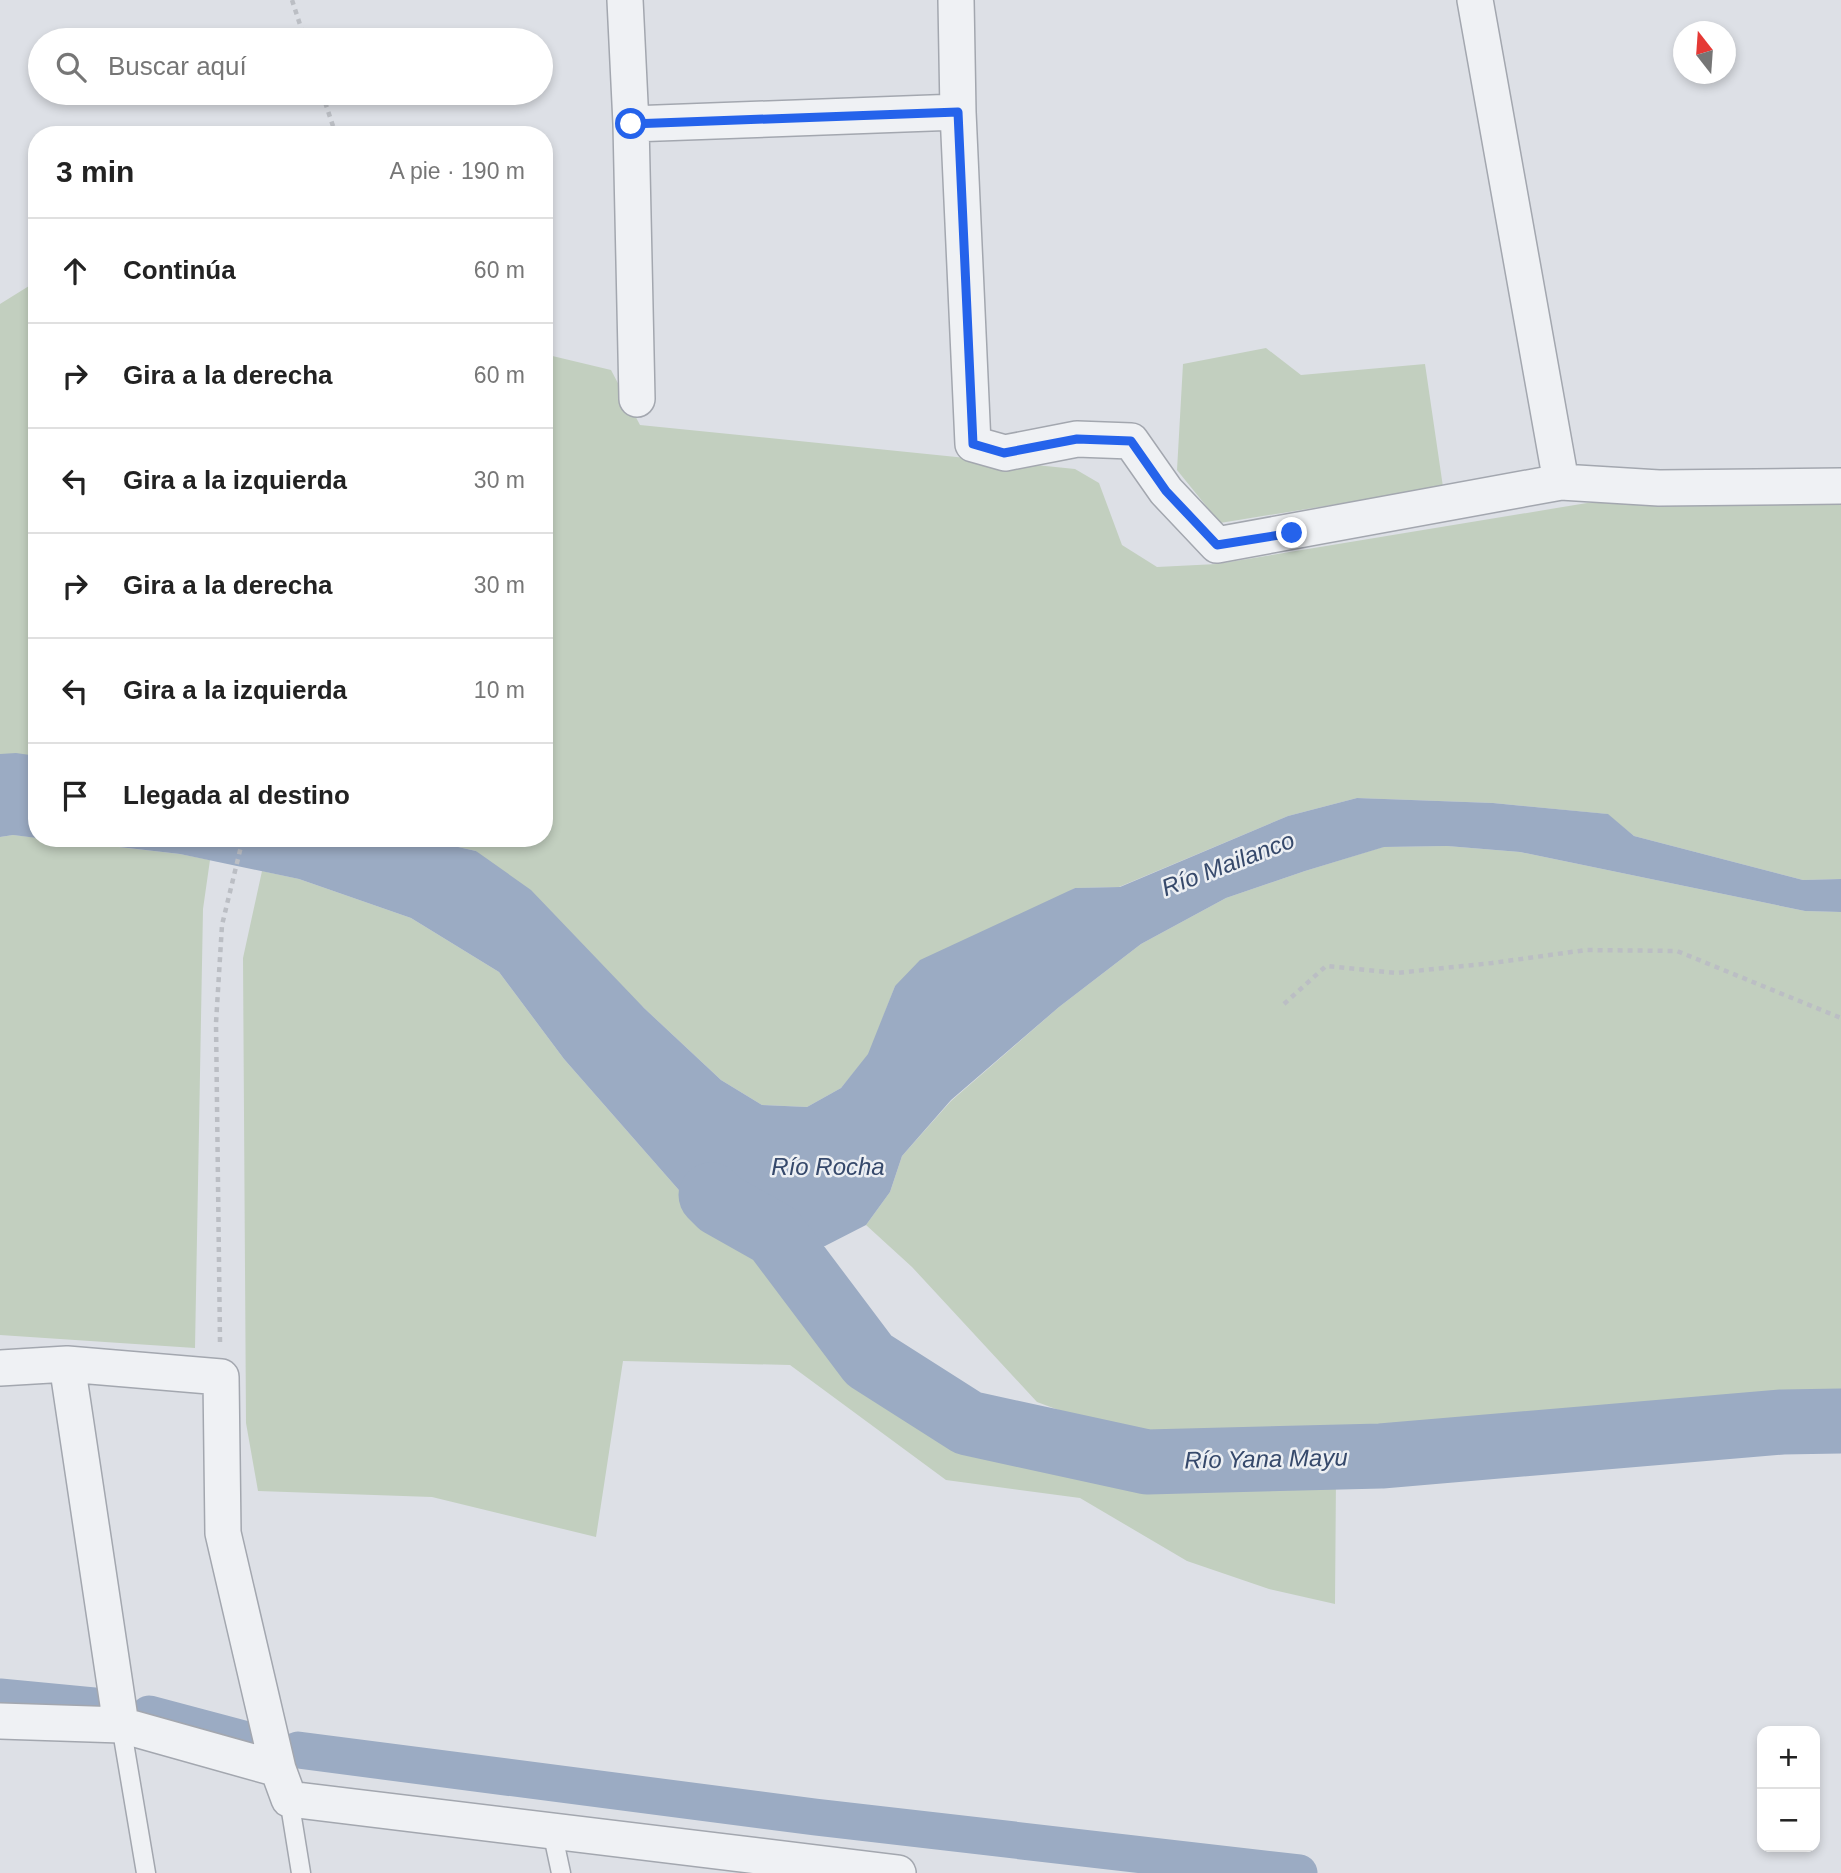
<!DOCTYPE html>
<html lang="es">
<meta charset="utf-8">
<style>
:root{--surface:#fff;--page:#f6f6f6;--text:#222;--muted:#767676;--line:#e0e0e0}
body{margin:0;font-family:Helvetica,sans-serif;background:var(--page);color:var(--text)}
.controls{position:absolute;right:21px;bottom:21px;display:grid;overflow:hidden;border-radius:14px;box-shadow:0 4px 10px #0003}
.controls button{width:63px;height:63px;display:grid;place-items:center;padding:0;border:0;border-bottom:2px solid var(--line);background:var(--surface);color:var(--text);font:35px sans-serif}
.compass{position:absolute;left:1673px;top:21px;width:63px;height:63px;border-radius:50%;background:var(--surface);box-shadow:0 4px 10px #0003;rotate:343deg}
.stop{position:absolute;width:21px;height:21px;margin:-16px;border:5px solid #2563eb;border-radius:50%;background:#fff}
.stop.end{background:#2563eb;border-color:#fff;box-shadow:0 2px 7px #0008}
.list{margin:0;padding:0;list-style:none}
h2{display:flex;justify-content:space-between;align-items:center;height:91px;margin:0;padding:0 28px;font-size:30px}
h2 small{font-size:23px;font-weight:400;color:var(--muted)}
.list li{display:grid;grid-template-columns:46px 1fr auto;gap:21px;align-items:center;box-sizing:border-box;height:105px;padding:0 28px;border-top:2px solid var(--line)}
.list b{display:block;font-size:26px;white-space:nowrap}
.list em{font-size:23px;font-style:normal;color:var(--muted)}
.icon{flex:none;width:38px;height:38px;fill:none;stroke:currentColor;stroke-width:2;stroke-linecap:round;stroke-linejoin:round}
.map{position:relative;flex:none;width:1841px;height:1873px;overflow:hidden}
.search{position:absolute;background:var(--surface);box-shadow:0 4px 10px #0003;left:28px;top:28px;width:525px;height:77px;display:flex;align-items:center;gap:18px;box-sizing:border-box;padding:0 24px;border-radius:38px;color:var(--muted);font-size:26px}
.panel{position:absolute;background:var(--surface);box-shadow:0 4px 10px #0003;left:28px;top:126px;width:525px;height:721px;border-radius:28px}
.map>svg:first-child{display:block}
</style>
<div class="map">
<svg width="1841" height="1873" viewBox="0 0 1841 1873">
<rect width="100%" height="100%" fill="#dde0e6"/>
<path fill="#c2cfbf" d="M 37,281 L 37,756 L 0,754 L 0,304 Z
M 1266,348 L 1301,375 L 1425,364 L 1443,487 L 1220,523 L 1177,470 L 1183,364 Z
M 544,354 L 611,370 L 640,425 L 1075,469 L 1099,483 L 1122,545 L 1157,567 L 1217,564 L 1587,503 L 1841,499 L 1841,879 L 1803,880 L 1634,836 L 1607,814 L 1493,803 L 1357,798 L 1288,816 L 1119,887 L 1075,888 L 895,986 L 869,1054 L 841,1088 L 807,1107 L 762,1105 L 721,1080 L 476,851 L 418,838 L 544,838 Z
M 13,835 L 180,854 L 210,860 L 203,909 L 195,1348 L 0,1335 L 0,837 Z
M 1447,846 L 1520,852 L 1805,911 L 1841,912 L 1841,1404 L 1782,1407 L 1413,1441 L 1142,1441 L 1037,1402 L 912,1267 L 866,1225 L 890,1192 L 902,1156 L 951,1101 L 1059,1007 L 1141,944 L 1226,898 L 1305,871 L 1383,847 Z
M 262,871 L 299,879 L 411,918 L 499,972 L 564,1059 L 699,1213 L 764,1244 L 841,1366 L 956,1443 L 1126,1484 L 1336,1478 L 1335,1604 L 1269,1589 L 1187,1561 L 1080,1498 L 946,1480 L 790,1365 L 623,1361 L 596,1537 L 432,1497 L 258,1491 L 246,1423 L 243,958 Z"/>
<path fill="#9babc3" d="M 16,753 L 37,756 L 37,838 L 13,835 L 0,837 L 0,754 Z
M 1357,798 L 1493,803 L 1608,814 L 1634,836 L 1803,880 L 1841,879 L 1841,912 L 1805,911 L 1520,852 L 1447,846 L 1384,847 L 1305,871 L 1226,898 L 1141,944 L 1059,1007 L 951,1100 L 902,1156 L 890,1192 L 866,1225 L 825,1246 L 764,1244 L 699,1213 L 564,1059 L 499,972 L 411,918 L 299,879 L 180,854 L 41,838 L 418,838 L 476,851 L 531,890 L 644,1008 L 721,1080 L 762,1105 L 807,1107 L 841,1088 L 868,1054 L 895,986 L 920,960 L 1075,888 L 1120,887 L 1288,816 Z"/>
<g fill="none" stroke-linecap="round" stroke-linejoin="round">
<path stroke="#9babc3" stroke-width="37" d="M 0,1697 L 94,1706
M 149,1714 L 243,1739
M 298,1750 L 815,1817 L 1299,1873"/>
<path stroke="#9babc3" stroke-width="65" d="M 711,1195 L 720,1204 L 775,1235 L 869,1360 L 968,1423 L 1147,1462 L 1381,1456 L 1782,1422 L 1841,1421"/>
<defs>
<path id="lane" d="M 121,1725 L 146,1873
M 289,1799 L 301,1873
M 552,1831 L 561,1873"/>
<path id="street" d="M 625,0 L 631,124 L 637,399
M 956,0 L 958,112 L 973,444 L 1005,453 L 1077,439 L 1131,441 L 1166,491 L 1217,545 L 1561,482 L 1659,488 L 1841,486
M 1475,0 L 1561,482
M 631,124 L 958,112
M 67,1364 L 121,1725
M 0,1368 L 67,1364 L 221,1377 L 223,1533 L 278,1769
M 0,1721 L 121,1725 L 278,1769 L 289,1799 L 898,1873"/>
</defs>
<use href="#lane" stroke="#a3a7af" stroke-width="21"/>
<use href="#street" stroke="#a3a7af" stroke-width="38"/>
<path stroke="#bbbec4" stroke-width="4.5" stroke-dasharray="5 5" stroke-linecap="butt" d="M 292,0 L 305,40
M 322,93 L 336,135
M 1284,1004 L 1326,966 L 1396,973 L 1492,963 L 1586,950 L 1677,951 L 1841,1018
M 220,1342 L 216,1023 L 222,925 L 243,838"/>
<use href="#lane" stroke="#eff1f4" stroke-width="18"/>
<use href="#street" stroke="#eff1f4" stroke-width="35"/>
</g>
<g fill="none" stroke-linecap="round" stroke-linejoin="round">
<path stroke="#2563eb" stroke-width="9" d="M 631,124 L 958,112 L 973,444 L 1004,453 L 1077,439 L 1131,441 L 1166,491 L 1217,545 L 1292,533"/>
</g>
<g text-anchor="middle" stroke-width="5" stroke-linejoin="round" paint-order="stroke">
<g font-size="24" font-style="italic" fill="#36496b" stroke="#eceff3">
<text transform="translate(1228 864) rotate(-21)" y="8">Río Mailanco</text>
<text x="828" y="1175">Río Rocha</text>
<text transform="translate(1266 1459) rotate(-1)" y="8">Río Yana Mayu</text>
</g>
</g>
</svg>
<div class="controls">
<button>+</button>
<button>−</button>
</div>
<svg class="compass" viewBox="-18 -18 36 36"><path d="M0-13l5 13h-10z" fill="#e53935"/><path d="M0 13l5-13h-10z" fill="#767676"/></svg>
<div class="stop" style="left:631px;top:124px"></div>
<div class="stop end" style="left:1292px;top:533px"></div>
<div class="search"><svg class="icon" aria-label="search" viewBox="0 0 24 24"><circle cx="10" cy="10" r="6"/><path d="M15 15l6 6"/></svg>Buscar aquí</div>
<section class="panel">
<h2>3 min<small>A pie · 190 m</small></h2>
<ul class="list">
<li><svg class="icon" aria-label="ahead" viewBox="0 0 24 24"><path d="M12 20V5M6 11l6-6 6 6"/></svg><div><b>Continúa</b></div><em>60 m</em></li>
<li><svg class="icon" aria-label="right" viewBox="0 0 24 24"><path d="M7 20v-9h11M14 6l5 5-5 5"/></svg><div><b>Gira a la derecha</b></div><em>60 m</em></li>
<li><svg class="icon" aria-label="left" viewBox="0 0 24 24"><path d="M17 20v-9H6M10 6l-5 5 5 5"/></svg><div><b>Gira a la izquierda</b></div><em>30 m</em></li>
<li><svg class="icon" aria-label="right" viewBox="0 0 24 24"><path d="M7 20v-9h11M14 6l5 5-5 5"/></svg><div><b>Gira a la derecha</b></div><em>30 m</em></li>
<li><svg class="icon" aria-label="left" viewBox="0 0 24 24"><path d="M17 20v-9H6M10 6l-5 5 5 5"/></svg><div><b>Gira a la izquierda</b></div><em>10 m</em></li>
<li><svg class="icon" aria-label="arrive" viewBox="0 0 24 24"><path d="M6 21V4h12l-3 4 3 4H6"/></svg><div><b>Llegada al destino</b></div></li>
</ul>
</section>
</div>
